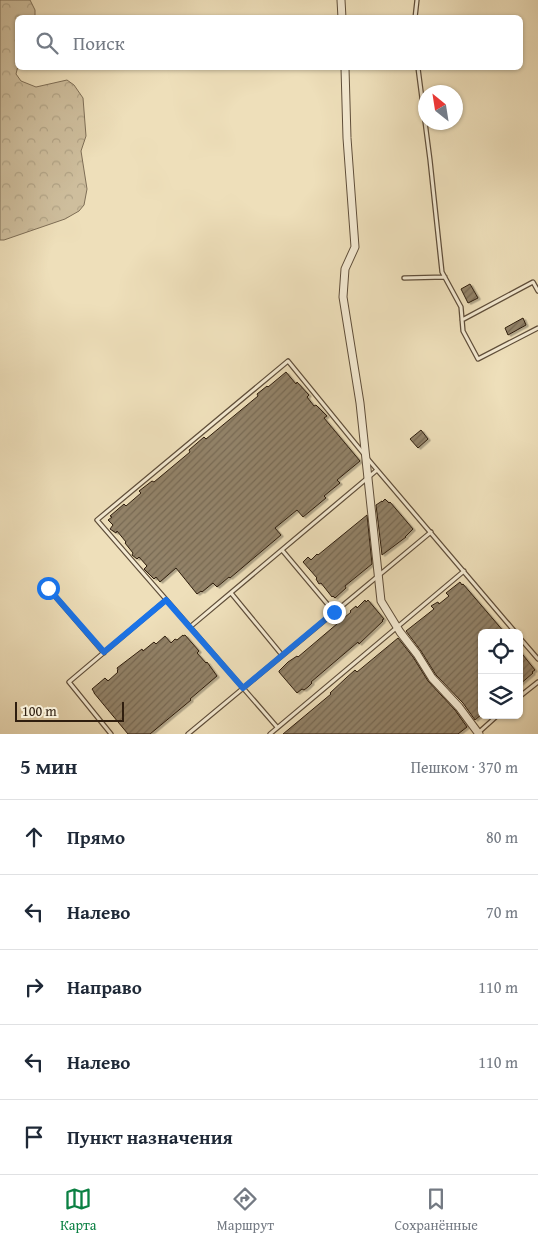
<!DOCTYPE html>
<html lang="ru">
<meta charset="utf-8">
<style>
:root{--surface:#fff;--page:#f2f2f3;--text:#1f2937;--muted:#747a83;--line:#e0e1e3;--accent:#0b8043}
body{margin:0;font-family:"Gentium Book Plus",serif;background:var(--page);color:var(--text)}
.controls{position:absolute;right:15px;bottom:15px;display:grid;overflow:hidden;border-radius:8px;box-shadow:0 1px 4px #0004}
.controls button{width:45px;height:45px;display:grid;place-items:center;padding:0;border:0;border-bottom:1px solid var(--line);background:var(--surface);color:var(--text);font:25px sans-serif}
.compass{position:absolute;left:418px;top:85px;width:45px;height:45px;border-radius:50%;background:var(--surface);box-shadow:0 1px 4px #0004;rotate:330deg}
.scale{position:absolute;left:15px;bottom:12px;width:109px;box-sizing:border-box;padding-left:5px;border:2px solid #2f1e0f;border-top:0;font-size:14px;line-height:18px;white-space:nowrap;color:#2f1e0f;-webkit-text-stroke:4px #f4ead2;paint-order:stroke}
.stop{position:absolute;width:15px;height:15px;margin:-11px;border:4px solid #1a73e8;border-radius:50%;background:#fff}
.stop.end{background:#1a73e8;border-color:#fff;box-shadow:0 1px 5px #0008}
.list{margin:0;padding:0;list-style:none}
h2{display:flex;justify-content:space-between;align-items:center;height:65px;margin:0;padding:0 20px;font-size:21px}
h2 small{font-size:16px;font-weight:400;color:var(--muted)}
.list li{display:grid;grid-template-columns:32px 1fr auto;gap:15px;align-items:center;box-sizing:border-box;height:75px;padding:0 20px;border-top:1px solid var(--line)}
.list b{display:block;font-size:19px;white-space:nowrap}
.list em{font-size:16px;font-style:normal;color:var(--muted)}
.icon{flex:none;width:28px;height:28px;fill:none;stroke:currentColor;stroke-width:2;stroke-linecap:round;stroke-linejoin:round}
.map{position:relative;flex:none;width:538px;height:734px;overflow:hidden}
.search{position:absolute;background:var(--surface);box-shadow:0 1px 4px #0004;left:15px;right:15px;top:15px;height:55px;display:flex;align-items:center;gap:12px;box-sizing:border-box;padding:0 18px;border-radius:8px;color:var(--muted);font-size:19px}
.sheet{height:440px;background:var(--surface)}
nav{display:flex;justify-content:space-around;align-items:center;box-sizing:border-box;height:70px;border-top:1px solid var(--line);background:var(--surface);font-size:14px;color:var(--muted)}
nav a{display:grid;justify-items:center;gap:2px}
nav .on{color:var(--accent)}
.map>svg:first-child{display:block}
</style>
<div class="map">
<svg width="538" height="734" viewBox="0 0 538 734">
<defs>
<pattern id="forest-crowns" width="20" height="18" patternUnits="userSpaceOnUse" patternTransform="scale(1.25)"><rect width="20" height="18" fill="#cebe9d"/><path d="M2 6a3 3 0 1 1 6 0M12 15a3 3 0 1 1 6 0" fill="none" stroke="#b1a386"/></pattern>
<pattern id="building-hatch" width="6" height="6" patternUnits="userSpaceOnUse" patternTransform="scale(1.25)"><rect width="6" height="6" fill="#928268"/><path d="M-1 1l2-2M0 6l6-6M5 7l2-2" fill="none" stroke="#786a54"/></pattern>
<filter id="shadow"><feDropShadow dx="2.5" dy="1.5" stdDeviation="0" flood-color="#0004"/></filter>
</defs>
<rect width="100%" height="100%" fill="#eedfba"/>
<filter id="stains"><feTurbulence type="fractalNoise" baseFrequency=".004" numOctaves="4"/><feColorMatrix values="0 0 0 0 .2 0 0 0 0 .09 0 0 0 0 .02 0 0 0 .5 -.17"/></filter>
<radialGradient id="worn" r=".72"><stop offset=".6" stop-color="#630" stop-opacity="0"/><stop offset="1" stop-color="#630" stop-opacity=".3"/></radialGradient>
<path fill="url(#forest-crowns)" stroke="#7e6e56" d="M 0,0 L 30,0 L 35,10 L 35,17 L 18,18 L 18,66 L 16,74 L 21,81 L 36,87 L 67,80 L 74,85 L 83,98 L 86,136 L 81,151 L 87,189 L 84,205 L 79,211 L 65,219 L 4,240 L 0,240 Z"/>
<path fill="url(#building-hatch)" stroke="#2f1e0f" filter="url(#shadow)" d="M 470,284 L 478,298 L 468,303 L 461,289 Z
M 523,318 L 526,325 L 508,335 L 505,328 Z
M 286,372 L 296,384 L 297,382 L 309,395 L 307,397 L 314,406 L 316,405 L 327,416 L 324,418 L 360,461 L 337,480 L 340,483 L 324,496 L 326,498 L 303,517 L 297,510 L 275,528 L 281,535 L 230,578 L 229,577 L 217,587 L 213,583 L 202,592 L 201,591 L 197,594 L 176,568 L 160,582 L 156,577 L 154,579 L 144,569 L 147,566 L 139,557 L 137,559 L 132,555 L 133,553 L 125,543 L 126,542 L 117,531 L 116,533 L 110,529 L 113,525 L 108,520 L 112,517 L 110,516 L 124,504 L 126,506 L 141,493 L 139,491 L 152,481 L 154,482 L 190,452 L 189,450 L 204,437 L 206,439 L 258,396 L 257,394 L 267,386 L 268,387 Z
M 421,430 L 428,439 L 418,448 L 410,439 Z
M 385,499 L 389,503 L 390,502 L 413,529 L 405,537 L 406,537 L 382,555 L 376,505 L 382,501 L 382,502 Z
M 367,515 L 372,564 L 345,586 L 346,588 L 335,598 L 333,596 L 332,597 L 321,583 L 319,584 L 316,579 L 317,578 L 303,562 L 308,557 L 311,560 L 317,554 L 318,555 Z
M 460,582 L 462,585 L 463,584 L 505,633 L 482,633 L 482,714 L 475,720 L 463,703 L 436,675 L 421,651 L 406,631 L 434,609 L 431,606 L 436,603 L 438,602 L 439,604 L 449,596 L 446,593 Z
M 365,600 L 366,602 L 368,600 L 384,619 L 382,620 L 383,621 L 359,644 L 358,642 L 311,682 L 312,683 L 308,687 L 304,690 L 302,689 L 297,693 L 279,672 L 279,671 L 288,662 L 297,656 L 298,657 L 351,612 L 350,611 L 356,606 L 357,608 Z
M 183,635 L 183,636 L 185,635 L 199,651 L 197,653 L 206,663 L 207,662 L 217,676 L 190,699 L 191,700 L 150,734 L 128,734 L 94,693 L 94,692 L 92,689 L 105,678 L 108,681 L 118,672 L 117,671 L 118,670 L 117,668 L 142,649 L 143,651 L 154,642 L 156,644 L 165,636 L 171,643 L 175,639 L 177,640 Z
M 398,638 L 413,657 L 428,681 L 455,710 L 467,727 L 458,734 L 283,734 L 331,694 L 330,693 L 346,678 L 355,670 L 357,672 Z
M 519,650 L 535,670 L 532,672 L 533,673 L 519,685 Z"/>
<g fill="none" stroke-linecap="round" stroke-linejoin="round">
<defs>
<path id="service" d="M 415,18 L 417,0
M 418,68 L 430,160 L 442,272 L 461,307 L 463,331 L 478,359 L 538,328
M 404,278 L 445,277
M 462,320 L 533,282 L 538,291
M 367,458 L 516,633
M 282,550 L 334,612
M 48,588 L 104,653
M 231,593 L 282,655
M 190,627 L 377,470
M 519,637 L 538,659
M 519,697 L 538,682
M 277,727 L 97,520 L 288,361 L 363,453
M 478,733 L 498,715
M 111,734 L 69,682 L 166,600
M 188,734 L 431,532
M 270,734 L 464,571"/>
<path id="minor" d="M 341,0 L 342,18
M 345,68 L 347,138 L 355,247 L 345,269 L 343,297 L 360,403 L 381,601 L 400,632 L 417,654 L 432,678 L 459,707 L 479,734"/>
</defs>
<use href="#service" stroke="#5f4e3a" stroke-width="5.5"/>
<use href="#minor" stroke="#5f4e3a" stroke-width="9"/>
<use href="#service" stroke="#f4ead2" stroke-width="3"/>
<use href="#minor" stroke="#f4ead2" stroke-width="7"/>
</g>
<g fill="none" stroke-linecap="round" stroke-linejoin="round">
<path stroke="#1a73e8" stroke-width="6" d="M 48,588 L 104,652 L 166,600 L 243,688 L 334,612"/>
</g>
<rect width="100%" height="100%" filter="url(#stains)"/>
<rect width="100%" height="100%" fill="url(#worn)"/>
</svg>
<div class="controls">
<button><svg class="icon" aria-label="locate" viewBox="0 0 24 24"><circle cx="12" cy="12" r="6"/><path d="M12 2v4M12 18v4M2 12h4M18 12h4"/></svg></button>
<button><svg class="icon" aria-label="layers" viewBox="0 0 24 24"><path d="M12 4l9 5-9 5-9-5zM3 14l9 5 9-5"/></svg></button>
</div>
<svg class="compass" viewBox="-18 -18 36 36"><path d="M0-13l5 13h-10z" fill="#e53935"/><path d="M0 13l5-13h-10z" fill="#747a83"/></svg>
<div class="scale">100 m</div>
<div class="stop" style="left:48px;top:588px"></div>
<div class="stop end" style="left:334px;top:612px"></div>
<div class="search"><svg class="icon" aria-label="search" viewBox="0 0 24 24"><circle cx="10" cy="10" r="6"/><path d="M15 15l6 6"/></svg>Поиск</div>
</div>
<section class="sheet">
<h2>5 мин<small>Пешком · 370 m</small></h2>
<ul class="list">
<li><svg class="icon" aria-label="ahead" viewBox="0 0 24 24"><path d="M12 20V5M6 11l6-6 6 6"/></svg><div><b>Прямо</b></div><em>80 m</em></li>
<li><svg class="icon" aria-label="left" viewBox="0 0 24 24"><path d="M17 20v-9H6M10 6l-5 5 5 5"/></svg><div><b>Налево</b></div><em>70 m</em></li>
<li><svg class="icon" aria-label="right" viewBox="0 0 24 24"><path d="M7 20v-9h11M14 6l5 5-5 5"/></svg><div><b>Направо</b></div><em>110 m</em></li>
<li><svg class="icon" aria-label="left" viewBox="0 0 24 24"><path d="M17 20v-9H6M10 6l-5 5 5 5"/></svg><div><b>Налево</b></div><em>110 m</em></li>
<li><svg class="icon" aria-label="arrive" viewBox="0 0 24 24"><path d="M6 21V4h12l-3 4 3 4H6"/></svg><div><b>Пункт назначения</b></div></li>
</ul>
</section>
<nav>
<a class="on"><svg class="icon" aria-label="map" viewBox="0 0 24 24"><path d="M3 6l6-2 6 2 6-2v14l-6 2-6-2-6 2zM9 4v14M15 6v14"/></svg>Карта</a>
<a><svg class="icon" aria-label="directions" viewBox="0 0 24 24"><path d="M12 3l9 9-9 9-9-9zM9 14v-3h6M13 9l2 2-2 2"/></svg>Маршрут</a>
<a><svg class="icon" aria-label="saved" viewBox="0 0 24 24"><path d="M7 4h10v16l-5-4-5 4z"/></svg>Сохранённые</a>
</nav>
